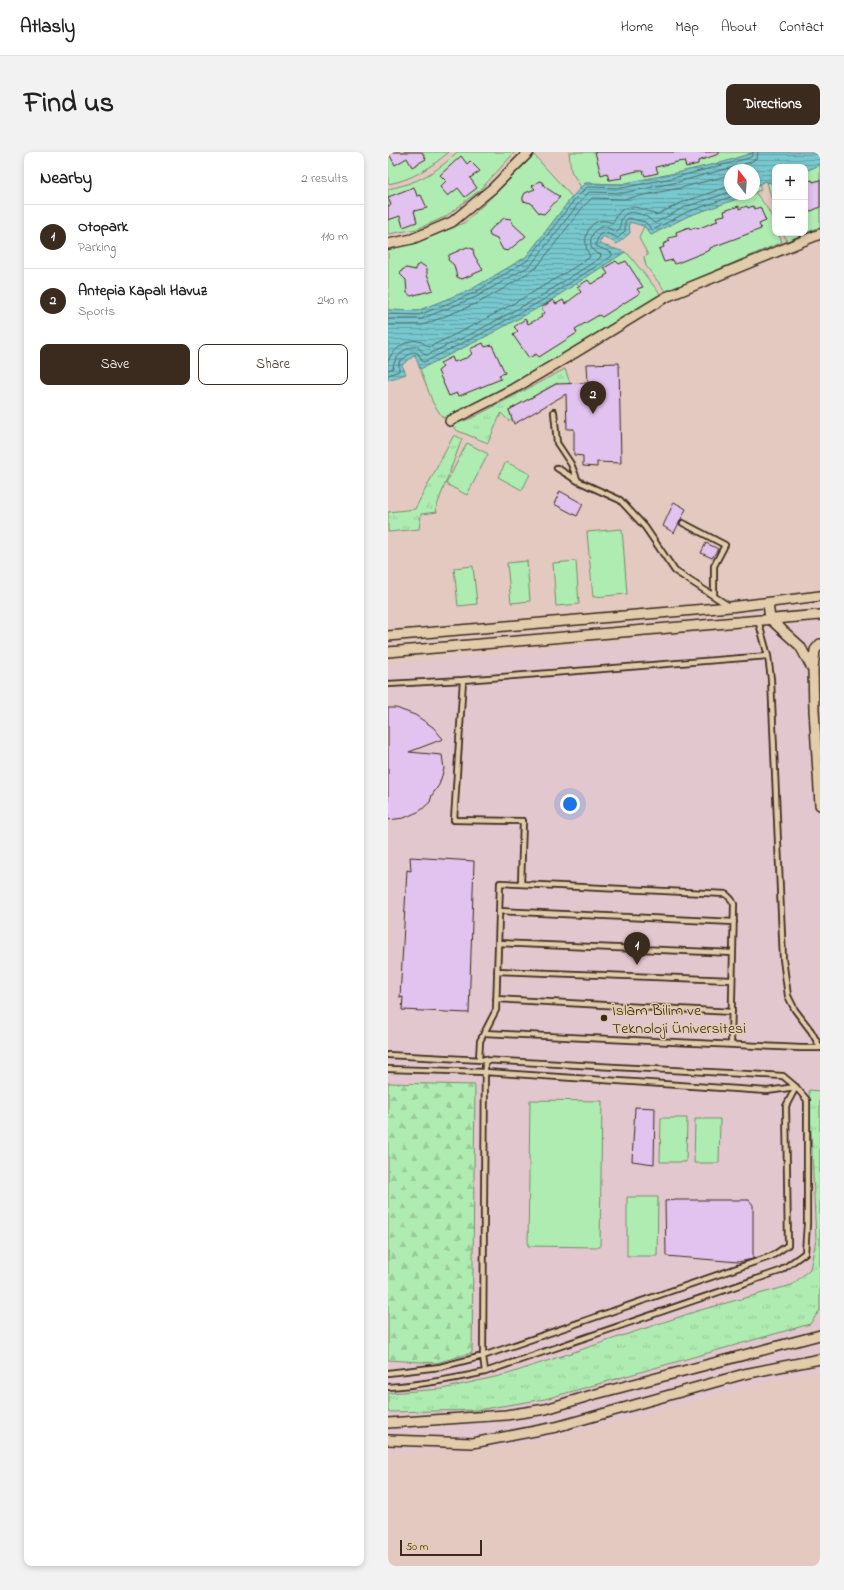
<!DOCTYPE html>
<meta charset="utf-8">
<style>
:root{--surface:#fff;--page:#f2f2f2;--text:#222;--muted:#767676;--line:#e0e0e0;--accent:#3b2a1e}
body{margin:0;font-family:"Indie Flower",sans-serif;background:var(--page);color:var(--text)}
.controls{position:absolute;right:12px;top:12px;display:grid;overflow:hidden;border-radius:8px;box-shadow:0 2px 6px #0003}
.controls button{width:36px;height:36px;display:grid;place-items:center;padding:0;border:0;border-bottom:1px solid var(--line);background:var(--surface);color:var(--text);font:20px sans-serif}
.compass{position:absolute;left:336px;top:12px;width:36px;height:36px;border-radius:50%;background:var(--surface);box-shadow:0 2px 6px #0003;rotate:343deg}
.scale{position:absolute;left:12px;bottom:10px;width:82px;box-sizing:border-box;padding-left:4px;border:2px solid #3b2a1e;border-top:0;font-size:11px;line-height:14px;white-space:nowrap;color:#3b2a1e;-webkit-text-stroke:3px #e3ccac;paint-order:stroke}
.you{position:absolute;left:182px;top:652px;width:14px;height:14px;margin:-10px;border:3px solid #fff;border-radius:50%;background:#1a73e8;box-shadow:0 0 0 6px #1a73e833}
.badge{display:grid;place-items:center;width:26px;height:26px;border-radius:50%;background:var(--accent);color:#fff;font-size:13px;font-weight:700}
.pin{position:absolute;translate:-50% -33px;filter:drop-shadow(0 1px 2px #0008)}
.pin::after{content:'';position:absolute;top:21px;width:14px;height:12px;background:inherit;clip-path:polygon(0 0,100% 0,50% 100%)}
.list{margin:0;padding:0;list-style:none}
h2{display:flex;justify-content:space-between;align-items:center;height:52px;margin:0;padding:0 16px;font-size:17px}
h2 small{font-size:13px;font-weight:400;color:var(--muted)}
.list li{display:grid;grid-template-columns:26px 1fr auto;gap:12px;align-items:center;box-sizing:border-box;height:64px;padding:0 16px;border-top:1px solid var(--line)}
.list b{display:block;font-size:15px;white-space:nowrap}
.list p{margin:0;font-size:13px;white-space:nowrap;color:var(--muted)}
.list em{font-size:13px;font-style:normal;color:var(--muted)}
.actions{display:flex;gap:8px;padding:12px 16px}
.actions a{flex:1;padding:9px 0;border:1px solid var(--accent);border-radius:8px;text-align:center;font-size:14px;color:var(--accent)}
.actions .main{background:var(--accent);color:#fff}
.map{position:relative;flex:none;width:432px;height:1414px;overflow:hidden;border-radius:8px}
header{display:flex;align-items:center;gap:24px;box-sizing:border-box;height:56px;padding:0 20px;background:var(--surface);border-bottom:1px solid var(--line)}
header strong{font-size:19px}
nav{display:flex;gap:22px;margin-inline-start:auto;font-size:14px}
.intro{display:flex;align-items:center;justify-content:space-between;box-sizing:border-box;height:96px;padding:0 24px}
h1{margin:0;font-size:28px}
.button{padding:10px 18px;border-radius:8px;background:var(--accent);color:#fff;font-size:14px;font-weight:700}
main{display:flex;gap:24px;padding:0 24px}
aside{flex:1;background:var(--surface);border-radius:8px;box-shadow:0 2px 6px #0003}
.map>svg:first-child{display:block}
</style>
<header>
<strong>Atlasly</strong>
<nav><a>Home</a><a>Map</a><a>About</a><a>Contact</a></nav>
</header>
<div class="intro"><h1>Find us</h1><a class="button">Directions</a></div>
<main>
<aside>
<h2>Nearby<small>2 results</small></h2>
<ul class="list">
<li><span class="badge">1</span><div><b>Otopark</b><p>Parking</p></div><em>110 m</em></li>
<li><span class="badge">2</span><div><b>Antepia Kapalı Havuz</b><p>Sports</p></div><em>240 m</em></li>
</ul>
<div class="actions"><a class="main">Save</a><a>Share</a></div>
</aside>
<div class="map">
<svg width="432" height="1414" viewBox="0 0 432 1414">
<defs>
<pattern id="grass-tufts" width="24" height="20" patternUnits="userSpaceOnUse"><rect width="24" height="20" fill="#afecb2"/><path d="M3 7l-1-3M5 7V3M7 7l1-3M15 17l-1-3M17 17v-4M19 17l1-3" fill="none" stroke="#97cb99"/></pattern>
<pattern id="forest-firs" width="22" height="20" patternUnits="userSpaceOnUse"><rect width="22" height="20" fill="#afecb2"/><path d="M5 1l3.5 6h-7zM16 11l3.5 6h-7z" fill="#97cb99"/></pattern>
<pattern id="water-rules" width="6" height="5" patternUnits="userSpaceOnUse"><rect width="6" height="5" fill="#77c8cf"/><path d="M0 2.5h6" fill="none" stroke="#63a3a7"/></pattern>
</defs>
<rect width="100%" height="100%" fill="#e3c9c0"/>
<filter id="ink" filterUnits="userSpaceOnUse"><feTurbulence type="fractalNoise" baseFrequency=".025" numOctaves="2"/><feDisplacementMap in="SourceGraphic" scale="8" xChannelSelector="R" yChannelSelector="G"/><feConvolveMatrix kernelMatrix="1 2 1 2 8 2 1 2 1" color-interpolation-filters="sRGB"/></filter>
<g filter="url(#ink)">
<path fill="#e3c7ce" d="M 432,469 L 432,1220 L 404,1224 L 225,1271 L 127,1294 L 0,1302 L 0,513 Z"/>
<path fill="url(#grass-tufts)" stroke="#758b68" d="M 177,217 L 182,231 L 172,236 L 169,231 L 121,258 L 124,267 L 121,269 L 113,261 L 100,291 L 70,279 L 63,273 L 84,266 Z
M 66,283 L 74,287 L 48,356 L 49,360 L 33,362 L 31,377 L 0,380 L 0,360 L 27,357 Z
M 421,938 L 432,939 L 432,1158 L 422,1172 L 157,1247 L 89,1258 L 0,1260 L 0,1241 L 54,1237 L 120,1222 L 309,1159 L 404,1133 L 422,1117 L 428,1088 Z"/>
<path fill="url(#forest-firs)" stroke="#758b68" d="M 0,931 L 87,933 L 84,1201 L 48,1211 L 0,1208 Z"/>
<path fill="#afecb2" stroke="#758b68" d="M 0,0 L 61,0 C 43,15 24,28 0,32 Z
M 69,0 L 127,0 L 92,38 L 57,65 L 29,77 L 0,82 L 0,37 C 27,32 50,20 69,0 Z
M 181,0 L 367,0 L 336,10 L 288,21 L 233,32 L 197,31 L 193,35 L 183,19 Z
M 146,3 L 184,45 L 138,105 L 84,137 L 29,159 L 0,158 L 0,98 L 34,88 L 76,71 L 111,38 Z
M 432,13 L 432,75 L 399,89 L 395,81 L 417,81 L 417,19 Z
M 379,30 L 387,32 L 387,59 Z
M 371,32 L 373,38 L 367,40 C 377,53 387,64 387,81 L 390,81 L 394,90 L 278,140 L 258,114 L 256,105 L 260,103 L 251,86 L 256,74 L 263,83 L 300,64 L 362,42 L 366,42 L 366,35 Z
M 237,100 L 241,103 L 273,143 L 145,221 L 55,266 L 45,251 L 32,217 L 93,187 L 155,153 Z
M 79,291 L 100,302 L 79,343 L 58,332 Z
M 118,310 L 142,322 L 134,338 L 110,325 Z
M 234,377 L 239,442 L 205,445 L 199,380 Z
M 139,409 L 142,449 L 123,451 L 119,411 Z
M 188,409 L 191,452 L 168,454 L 165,411 Z
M 85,414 L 89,452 L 70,454 L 66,416 Z
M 142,948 L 214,949 L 212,1095 L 140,1094 Z
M 273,966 L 299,966 L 298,1010 L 272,1010 Z
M 307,967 L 332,967 L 331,1011 L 306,1011 Z
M 239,1045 L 270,1045 L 269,1104 L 239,1104 Z"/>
<path fill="url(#water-rules)" stroke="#5f8988" d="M 367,0 L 432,0 L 432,13 L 417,19 L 417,15 L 387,15 L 387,32 L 377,29 L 366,35 L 366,18 L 342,18 L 342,42 L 361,43 L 300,64 L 263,83 L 256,74 L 241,70 L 242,81 L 229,92 L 215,84 L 211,92 L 237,100 L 157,152 L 93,187 L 32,217 L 27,203 L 14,213 L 18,222 L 0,228 L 0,158 L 29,159 L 84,137 L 138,105 L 184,45 L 197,31 L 233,32 L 288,21 L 336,10 Z"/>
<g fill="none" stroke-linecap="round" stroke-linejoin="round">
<path stroke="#536965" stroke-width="1" d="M 0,162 L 31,163 L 86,141 L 140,108 L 187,47 L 199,35 L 234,36 L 289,25 L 361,6 L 364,4 L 365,0
M 0,167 L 33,167 L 88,145 L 143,113 L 191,51 L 201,40 L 235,41 L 290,30 L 363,10 L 369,6 L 370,0
M 0,173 L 35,173 L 90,151 L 115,137 L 149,115 L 195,55 L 204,46 L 236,47 L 292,36 L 342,23
M 0,209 C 4,199 19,186 30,189 C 35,190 38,193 41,195 C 97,169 149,139 201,106 L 202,104 C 194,93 197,72 212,69 C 217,68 221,70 225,71 C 234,48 250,54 268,63 L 295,50 L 342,34
M 0,218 L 5,216 C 6,205 19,193 30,195 L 37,203 L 39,203 L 89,179 L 153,144 L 212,106 L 213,103 C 210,101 207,101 205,98 C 199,91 205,76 214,75 C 220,74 224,79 229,80 L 232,77 C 232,57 245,58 259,65 C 262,67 264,70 267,71 L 297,55 L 342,40
M 0,223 L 11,219 L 11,210 L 24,200 L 30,201 L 34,209 L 36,210 L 91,183 L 155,148 L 224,104 L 224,101 L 208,94 L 208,91 L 211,83 L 216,80 L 230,86 L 237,79 L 237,70 L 240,66 L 257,70 L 265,78 L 299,60 L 351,42"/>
</g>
<path fill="#e2c2ef" stroke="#3b2a1e" d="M 0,0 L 34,0 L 38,7 L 24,15 L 19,6 L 7,13 Z
M 207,0 L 331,0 L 331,2 L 310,9 L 310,12 L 298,15 L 296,9 L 289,10 L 268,15 L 270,21 L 257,24 L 255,19 L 249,19 L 233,23 L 234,26 L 221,28 L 219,21 L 213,23 Z
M 73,4 L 79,12 L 82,9 L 92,19 L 82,26 L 89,36 L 77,45 L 70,36 L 60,44 L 52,35 L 58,29 L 52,23 Z
M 424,28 L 425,30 L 432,28 L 432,55 L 417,62 L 417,30 Z
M 151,29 L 154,30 L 157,35 L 172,45 L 156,62 L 151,61 L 143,51 L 135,49 L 135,45 L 137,41 L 147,37 L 144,34 Z
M 26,35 L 29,44 L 33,43 L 39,56 L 26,59 L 29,70 L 15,75 L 12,64 L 0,68 L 0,54 L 3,53 L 0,45 Z
M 351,54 L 351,57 L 359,54 L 360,56 L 365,54 L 367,57 L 372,55 L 378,69 L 371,72 L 373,77 L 322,96 L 322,98 L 287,112 L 285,108 L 276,110 L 271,97 L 276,95 L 275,92 L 282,89 L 280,86 L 289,84 L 288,80 L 301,75 L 302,77 L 308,75 L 309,77 L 324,71 L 330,69 L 328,65 L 337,63 L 336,59 Z
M 116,66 L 123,67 L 125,72 L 138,84 L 120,99 L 115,98 L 109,87 L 102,84 L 101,80 L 104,76 Z
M 79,95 L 85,97 L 86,103 L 95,118 L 74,127 L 69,125 L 66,113 L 60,108 L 61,103 Z
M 228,109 L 231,112 L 238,109 L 255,135 L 249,137 L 252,141 L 214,165 L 211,163 L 187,177 L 189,181 L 151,205 L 148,202 L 141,206 L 125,183 L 130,179 L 126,175 L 137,167 L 140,172 L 154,165 L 153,163 L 157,161 L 153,156 L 165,148 L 168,152 L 175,148 L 177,152 L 193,140 L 189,135 L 200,128 L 203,132 L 217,125 L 216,124 L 220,122 L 216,116 Z
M 33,112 L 39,116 L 39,122 L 45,138 L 23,144 L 19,141 L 18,128 L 12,122 L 14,118 L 18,116 L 28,118 L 28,114 Z
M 95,191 L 97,195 L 104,193 L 117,221 L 111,223 L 113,227 L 71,244 L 69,241 L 61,244 L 50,219 L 55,215 L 52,211 L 64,205 L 66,210 L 81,205 L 81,204 L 84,202 L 82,197 Z
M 231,211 L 233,311 L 209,310 L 209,315 L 195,314 L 195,304 L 186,303 L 186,277 L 179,277 L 178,242 L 126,272 L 121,258 L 168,232 L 200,231 L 199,212 Z
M 172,339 L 195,352 L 189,364 L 166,352 Z
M 286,350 L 298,357 L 286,381 L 275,374 Z
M 318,391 L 330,397 L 324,406 L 313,401 Z
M 0,556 L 8,556 L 27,563 L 45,575 L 55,587 L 21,600 L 54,603 L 56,617 L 51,633 L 44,643 L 42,650 L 32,659 L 16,666 L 0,668 Z
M 22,705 L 86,709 L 81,861 L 14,858 L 15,845 L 12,846 L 19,718 L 23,719 Z
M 247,955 L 267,956 L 266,1012 L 244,1009 Z
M 288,1048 L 361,1048 L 365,1053 L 365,1107 L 350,1110 L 278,1104 L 277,1049 Z"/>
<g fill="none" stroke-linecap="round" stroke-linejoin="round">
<defs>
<path id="service" d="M 166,260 L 169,291 L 183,312 L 190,329 L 232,348 L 257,375 L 287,419 L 341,454
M 169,316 L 190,329
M 295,371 L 337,393 L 326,414 L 326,444
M 370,468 L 380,504 L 383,527 L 395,807 L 400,844 L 407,858 L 423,879 L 432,895
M 75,528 L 66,668 L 135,669 L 133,732
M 0,532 L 75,528 L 380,504
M 111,759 L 346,770
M 110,791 L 345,801
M 109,819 L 344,828
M 108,847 L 344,860
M 96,881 L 413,896 L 432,896
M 0,903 L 395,924 L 408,935 L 419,948 L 419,1072 L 417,1101 L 392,1119 L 97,1220 C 65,1227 33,1233 0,1235
M 91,907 L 92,889 L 108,858 L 112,731 L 338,742 L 343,747 L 346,752 L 343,892
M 0,917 L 97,920 L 379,939 L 408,935
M 97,1220 L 95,1204 L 97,907
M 0,1221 L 52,1215 L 95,1204 L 384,1104 L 400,1093 L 398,954 L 408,935"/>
<path id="minor" d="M 0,92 L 24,87 L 64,70 L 105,36 L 141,0
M 62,269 L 125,237 L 188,200 L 278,145 L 432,82
M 380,451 L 382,467 L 412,494 L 425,518
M 0,484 L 342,455 L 432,444
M 432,492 L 427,498 L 425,518 L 426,558 L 432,653
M 0,500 L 432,463
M 0,1271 L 118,1263 L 158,1257 L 204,1243 L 432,1183
M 0,1288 L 85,1291 L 168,1275 L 356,1222 L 432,1207"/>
</defs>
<use href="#service" stroke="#3b2a1e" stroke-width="8"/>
<use href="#minor" stroke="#3b2a1e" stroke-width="12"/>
<use href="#service" stroke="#e3ccac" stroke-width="4.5"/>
<use href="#minor" stroke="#e3ccac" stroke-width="9"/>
</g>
</g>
<circle fill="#3b2a1e" stroke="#e3ccac" stroke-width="1.5" cx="216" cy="866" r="4"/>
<g text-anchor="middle" stroke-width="3" stroke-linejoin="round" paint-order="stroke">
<g font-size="16" fill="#3b2a1e" stroke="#e3ccac" text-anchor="start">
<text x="224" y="863">İslam Bilim ve<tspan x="224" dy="18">Teknoloji Üniversitesi</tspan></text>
</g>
</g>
</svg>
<div class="controls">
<button>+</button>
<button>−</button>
</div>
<svg class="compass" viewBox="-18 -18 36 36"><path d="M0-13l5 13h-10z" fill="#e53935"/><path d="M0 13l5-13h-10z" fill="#767676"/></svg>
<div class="scale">50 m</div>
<div class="you"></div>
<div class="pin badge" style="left:249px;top:813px">1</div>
<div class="pin badge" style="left:205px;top:262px">2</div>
</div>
</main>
